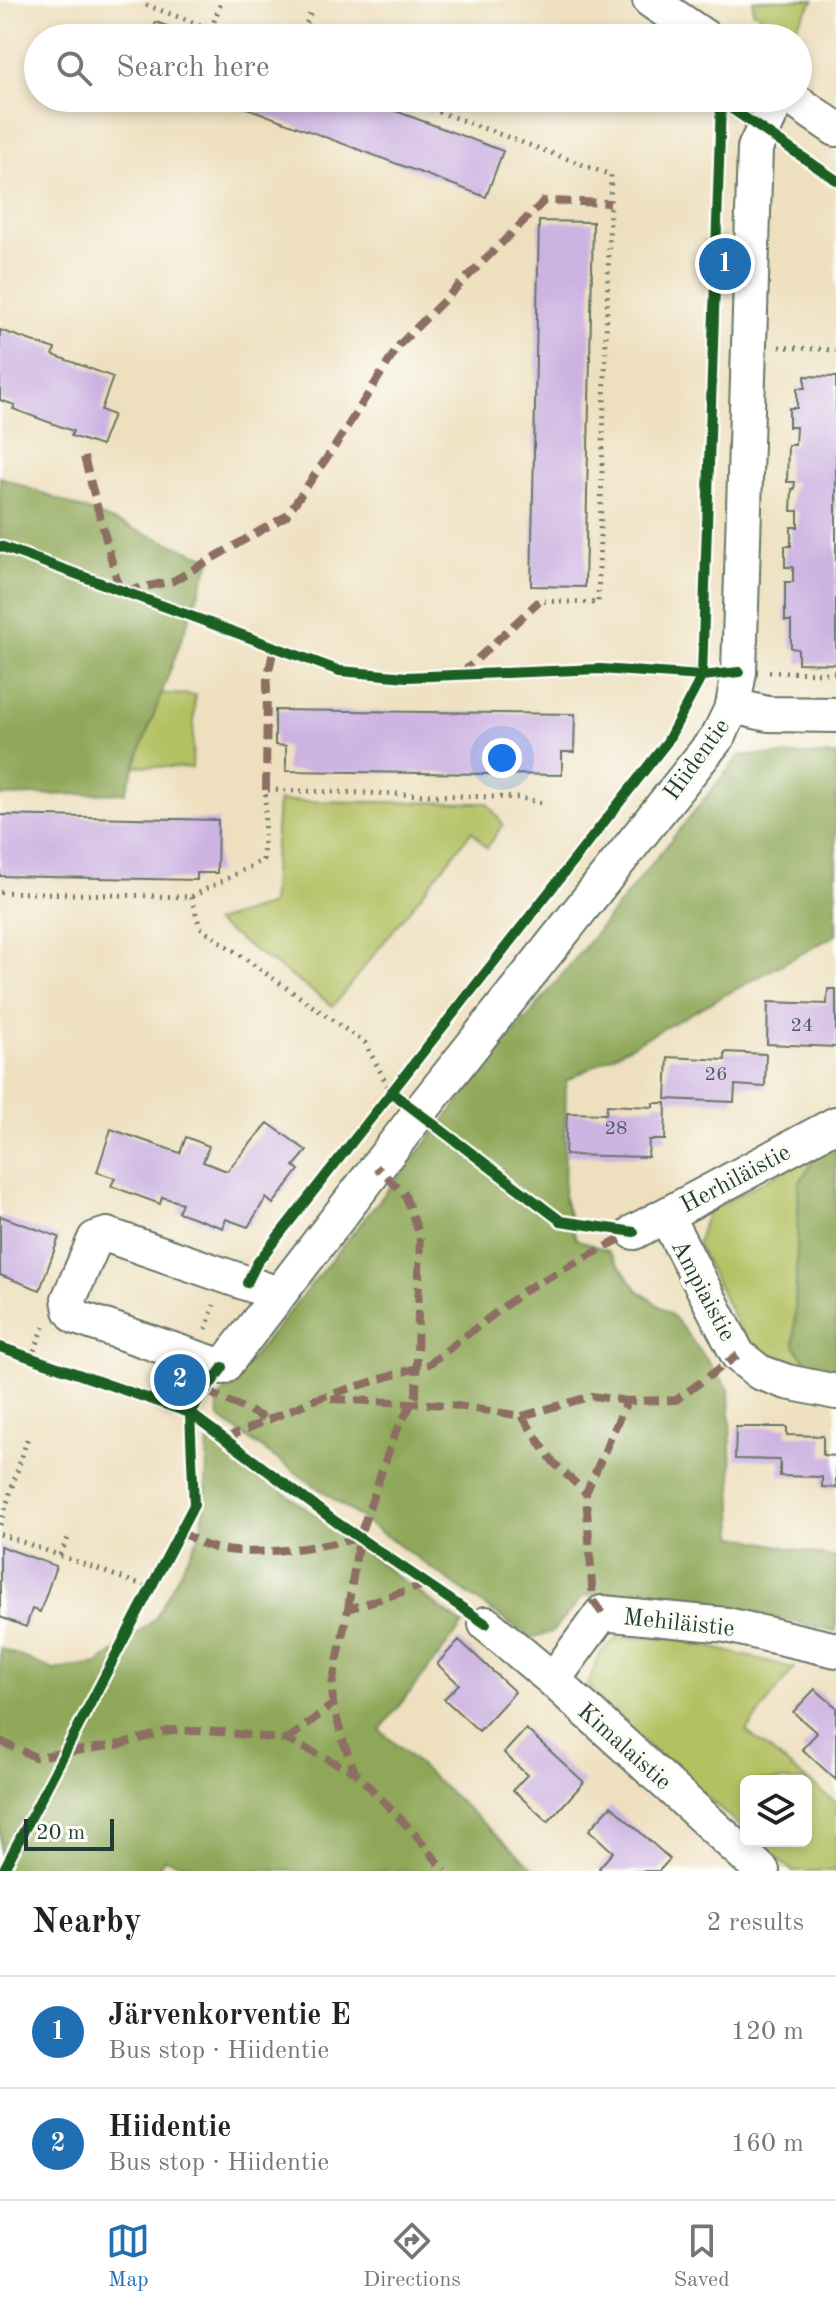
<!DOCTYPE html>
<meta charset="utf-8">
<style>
:root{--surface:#fff;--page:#f2f2f2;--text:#222;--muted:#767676;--line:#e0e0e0;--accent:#1f6fb2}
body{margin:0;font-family:"Old Standard TT",serif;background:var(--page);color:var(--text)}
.controls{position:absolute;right:24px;bottom:24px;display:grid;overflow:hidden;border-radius:12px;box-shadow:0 4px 12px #0003}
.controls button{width:72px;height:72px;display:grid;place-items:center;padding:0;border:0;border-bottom:2px solid var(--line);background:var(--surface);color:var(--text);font:40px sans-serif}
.scale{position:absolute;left:24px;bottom:20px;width:90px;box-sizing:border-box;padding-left:8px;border:4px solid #1f3d34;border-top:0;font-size:22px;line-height:28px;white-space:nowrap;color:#1f3d34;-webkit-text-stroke:6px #fdfcf7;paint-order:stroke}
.you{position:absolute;left:502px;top:758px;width:28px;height:28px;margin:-20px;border:6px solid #fff;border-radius:50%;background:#1a73e8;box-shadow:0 0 0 12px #1a73e833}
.badge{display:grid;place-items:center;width:52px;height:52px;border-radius:50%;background:var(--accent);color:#fff;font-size:26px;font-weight:700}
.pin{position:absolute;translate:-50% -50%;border:4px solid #fff;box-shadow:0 2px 8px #0006}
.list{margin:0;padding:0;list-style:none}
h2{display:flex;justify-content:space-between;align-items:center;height:104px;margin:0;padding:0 32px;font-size:34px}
h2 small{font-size:26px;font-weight:400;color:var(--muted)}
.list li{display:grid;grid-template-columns:52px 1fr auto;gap:24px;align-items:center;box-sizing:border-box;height:112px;padding:0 32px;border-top:2px solid var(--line)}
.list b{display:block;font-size:30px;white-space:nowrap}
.list p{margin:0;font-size:26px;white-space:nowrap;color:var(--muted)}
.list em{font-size:26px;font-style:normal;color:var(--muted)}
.icon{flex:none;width:44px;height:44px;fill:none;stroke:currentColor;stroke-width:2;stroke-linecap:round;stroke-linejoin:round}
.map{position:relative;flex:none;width:836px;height:1871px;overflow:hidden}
.search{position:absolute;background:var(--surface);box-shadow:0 4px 12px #0003;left:24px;right:24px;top:24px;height:88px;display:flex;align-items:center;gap:20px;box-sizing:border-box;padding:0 28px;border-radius:44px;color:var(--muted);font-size:30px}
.sheet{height:328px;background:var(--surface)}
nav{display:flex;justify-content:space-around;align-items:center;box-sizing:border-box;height:112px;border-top:2px solid var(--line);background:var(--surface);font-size:22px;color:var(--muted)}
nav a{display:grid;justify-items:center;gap:4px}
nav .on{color:var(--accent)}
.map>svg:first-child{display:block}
</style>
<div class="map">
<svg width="836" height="1871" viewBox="0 0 836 1871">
<rect width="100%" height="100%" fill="#fdfcf7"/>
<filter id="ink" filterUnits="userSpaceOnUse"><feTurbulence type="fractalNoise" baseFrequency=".0125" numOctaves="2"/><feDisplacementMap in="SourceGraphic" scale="16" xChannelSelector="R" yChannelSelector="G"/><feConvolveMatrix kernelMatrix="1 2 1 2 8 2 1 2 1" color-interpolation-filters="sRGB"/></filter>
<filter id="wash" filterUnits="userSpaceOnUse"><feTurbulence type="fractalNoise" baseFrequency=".006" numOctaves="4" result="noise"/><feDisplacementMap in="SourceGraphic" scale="32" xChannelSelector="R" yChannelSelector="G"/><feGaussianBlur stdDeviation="1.8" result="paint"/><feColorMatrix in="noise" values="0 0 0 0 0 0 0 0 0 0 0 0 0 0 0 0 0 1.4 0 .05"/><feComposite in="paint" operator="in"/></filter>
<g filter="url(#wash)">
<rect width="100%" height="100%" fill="#eee0bf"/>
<path fill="#b4c163" stroke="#6a7f4c" stroke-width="2" d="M 753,0 L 814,0 L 790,35 L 753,11 Z
M 70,690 L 195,695 L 192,768 L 67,763 Z
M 278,801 L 487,803 L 503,824 L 487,848 L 472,831 L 333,1006 L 214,922 L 271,905 Z
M 821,1150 L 799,1183 L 794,1345 L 811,1369 L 757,1348 L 743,1335 L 697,1244 L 707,1212 Z
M 617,1638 L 673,1638 L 794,1668 L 746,1731 L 836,1803 L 836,1871 L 792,1871 L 757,1841 L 806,1841 L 806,1781 L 746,1781 L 746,1831 L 612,1715 L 588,1685 L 599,1654 Z"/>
<path fill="#8fa759" stroke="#577246" stroke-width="2" d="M 0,477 L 211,559 L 125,793 L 0,796 Z
M 740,755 L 836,755 L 836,935 L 566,1081 L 564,1198 L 576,1239 L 608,1251 L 638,1290 L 674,1317 L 729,1389 L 734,1536 L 836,1558 L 836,1631 L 691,1600 L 627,1592 L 584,1596 L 552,1632 L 530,1638 L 219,1418 L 217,1401 Z
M 836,1142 L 836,1372 L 811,1369 L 794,1345 L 799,1183 L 821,1150 Z
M 208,1436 L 463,1625 L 380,1730 L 537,1871 L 214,1871 L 164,1859 L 156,1871 L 0,1871 L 0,1648 L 54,1670 L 98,1664 L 155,1619 L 199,1536 L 205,1507 Z"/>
<g id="blocks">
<path fill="#cdb3e2" d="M 156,22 L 199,38 L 150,38 Z
M 220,98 L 361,98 L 503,151 L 486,197 Z
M 539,221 L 593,222 L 585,587 L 531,586 Z
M 0,330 L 55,349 L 53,355 L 113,377 L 101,410 L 113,415 L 101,446 L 71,436 L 73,431 L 13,409 L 15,405 L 0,400 Z
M 805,376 L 836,377 L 836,664 L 798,663 L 798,649 L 791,648 L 791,621 L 785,621 L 785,582 L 793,582 L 793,567 L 785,567 L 785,546 L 791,546 L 791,527 L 798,527 L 798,511 L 791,511 L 792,489 L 794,489 L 795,482 L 787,482 L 788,445 L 795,445 L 796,427 L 789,427 L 789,408 L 797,408 L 797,388 L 805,388 Z
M 275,710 L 575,714 L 574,752 L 562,752 L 562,775 L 286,771 L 286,746 L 275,745 Z
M 0,815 L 218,820 L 217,873 L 197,873 L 197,880 L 0,876 Z
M 828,989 L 836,989 L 836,1047 L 767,1044 L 768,1002 L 827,1004 Z
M 725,1052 L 766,1054 L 765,1087 L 735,1085 L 734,1102 L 666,1099 L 668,1057 L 725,1060 Z
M 653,1103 L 666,1103 L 665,1140 L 649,1140 L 648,1157 L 565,1155 L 567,1113 L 606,1114 L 607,1105 L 653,1107 Z
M 268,1123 L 307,1151 L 294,1166 L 299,1170 L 273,1204 L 266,1198 L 248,1227 L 226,1219 L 223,1228 L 178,1212 L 182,1203 L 162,1197 L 160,1204 L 111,1186 L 115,1178 L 97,1172 L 111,1129 L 180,1153 L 186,1137 L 209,1146 L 203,1162 L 227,1171 Z
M 0,1216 L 59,1237 L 40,1290 L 0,1275 Z
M 736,1427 L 787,1427 L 787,1435 L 823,1436 L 823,1455 L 836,1456 L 836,1488 L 822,1487 L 822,1477 L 780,1476 L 780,1460 L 735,1459 Z
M 0,1546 L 56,1566 L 40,1612 L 32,1609 L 26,1627 L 0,1617 Z
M 459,1640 L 515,1692 L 479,1731 L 444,1699 L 459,1684 L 437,1664 Z
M 815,1689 L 836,1707 L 836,1780 L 802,1749 L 817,1733 L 793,1712 Z
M 526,1729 L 584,1782 L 548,1822 L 513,1790 L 527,1775 L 504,1753 Z
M 611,1806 L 670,1859 L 659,1871 L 602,1871 L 599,1868 L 613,1852 L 589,1830 Z"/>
</g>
</g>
<g filter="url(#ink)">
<use href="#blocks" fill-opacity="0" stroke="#677665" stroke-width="2"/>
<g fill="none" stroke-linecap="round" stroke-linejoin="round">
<defs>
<path id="minor" d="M 650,0 L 706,38
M 791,98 L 836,129
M 733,706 L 768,714 L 836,715
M 666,1216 L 738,1355 L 759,1372 L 787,1382 L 836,1392
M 634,1232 L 836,1124
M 278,1294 L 107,1235 L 95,1239 L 69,1299 L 71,1310 L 76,1317 L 223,1367 L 418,1114 L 719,735 L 733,706 L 739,672 L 755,148 L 778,98
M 486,1624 L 553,1680 L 762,1871
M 553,1680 L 602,1613 L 727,1625 L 836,1650"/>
</defs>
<use href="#minor" stroke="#677665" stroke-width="38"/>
<path stroke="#677665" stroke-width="5" stroke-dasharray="2 6" stroke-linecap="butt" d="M 146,5 L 236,38
M 211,29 L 222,0
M 301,38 L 311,11
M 401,98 L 611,175 L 598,603 L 539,601
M 779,347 L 836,350
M 769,672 L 836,673
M 0,892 L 191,897 L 263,860 L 266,790 L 522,798 L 541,803
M 191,897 L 200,927 L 365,1043 L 391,1092
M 206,1329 L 214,1305
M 31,1358 L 44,1327
M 0,1525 L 29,1434
M 0,1534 L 150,1588
M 60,1555 L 69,1536"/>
<use href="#minor" stroke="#fff" stroke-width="34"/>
<path stroke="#8d6e63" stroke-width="8" stroke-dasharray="16 8" stroke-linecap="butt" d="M 84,457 L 120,592 L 173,581 L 286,516 L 335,446 L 400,344 L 544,201 L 610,203
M 460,675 L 539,601
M 266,790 L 267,680 L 274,647
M 206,1391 L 269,1420
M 331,1399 L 450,1405 L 522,1416 L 592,1396 L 627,1401
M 522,1416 L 553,1462 L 586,1493
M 224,1439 L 316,1399 L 429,1364 L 528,1288 L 630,1234
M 180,1531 C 189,1536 198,1543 208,1546 C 248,1559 318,1547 359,1538 L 394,1436 L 416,1395 L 420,1236 L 404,1193 L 376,1167
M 427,1584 L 348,1609 L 332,1685 L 333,1704 L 343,1741 L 355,1772 L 416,1835 L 445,1871
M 348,1609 L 359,1538
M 602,1613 L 593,1601 L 586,1493 L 627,1401 L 676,1400 L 738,1355
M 287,1740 L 333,1704
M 0,1741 L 35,1757 L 122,1744 L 171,1730 L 223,1732 L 287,1740 L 355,1772"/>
<defs>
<path id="cycleway" d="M 716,98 L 836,180
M 0,546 L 340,671 L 407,677 L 600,669 L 702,676 L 739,672
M 391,1092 L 561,1221 L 634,1232
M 247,1283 L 257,1263 L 667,742 L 702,676 L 721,102
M 0,1347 L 190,1413 L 336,1522 L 486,1624
M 3,1871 L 194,1505 L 190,1413 L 223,1367"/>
</defs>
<use href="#cycleway" stroke="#fdfcf7" stroke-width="15"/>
<use href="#cycleway" stroke="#1b5e20" stroke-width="10"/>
</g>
</g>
<g text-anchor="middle" stroke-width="8" stroke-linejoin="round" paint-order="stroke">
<g font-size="20" fill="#4a5a60">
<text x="802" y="1031">24</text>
<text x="716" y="1080">26</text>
<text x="616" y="1134">28</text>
</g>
<g font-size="24" fill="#1f3d34" stroke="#fdfcf7">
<text transform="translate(696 759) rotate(-54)" y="8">Hiidentie</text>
<text transform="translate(735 1178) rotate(-28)" y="8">Herhiläistie</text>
<text transform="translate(704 1290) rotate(62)" y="8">Ampiaistie</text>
<text transform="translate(679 1622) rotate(6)" y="8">Mehiläistie</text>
<text transform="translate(625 1746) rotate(42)" y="8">Kimalaistie</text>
</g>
</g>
</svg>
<div class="controls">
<button><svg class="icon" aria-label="layers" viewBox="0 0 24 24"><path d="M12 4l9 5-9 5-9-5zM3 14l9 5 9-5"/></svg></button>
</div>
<div class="scale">20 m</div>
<div class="you"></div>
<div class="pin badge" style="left:725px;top:264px">1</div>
<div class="pin badge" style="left:180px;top:1380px">2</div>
<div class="search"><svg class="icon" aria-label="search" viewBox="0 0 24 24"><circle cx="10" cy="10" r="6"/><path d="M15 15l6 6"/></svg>Search here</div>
</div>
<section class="sheet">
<h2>Nearby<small>2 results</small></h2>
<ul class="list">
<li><span class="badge">1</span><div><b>Järvenkorventie E</b><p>Bus stop · Hiidentie</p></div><em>120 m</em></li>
<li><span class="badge">2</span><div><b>Hiidentie</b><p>Bus stop · Hiidentie</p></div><em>160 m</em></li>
</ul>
</section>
<nav>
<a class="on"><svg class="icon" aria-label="map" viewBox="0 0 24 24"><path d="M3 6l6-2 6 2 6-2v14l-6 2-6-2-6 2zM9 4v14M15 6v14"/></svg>Map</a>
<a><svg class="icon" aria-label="directions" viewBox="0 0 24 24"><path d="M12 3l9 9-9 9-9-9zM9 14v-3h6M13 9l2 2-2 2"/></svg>Directions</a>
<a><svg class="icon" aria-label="saved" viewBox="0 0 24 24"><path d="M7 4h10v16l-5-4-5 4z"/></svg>Saved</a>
</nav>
